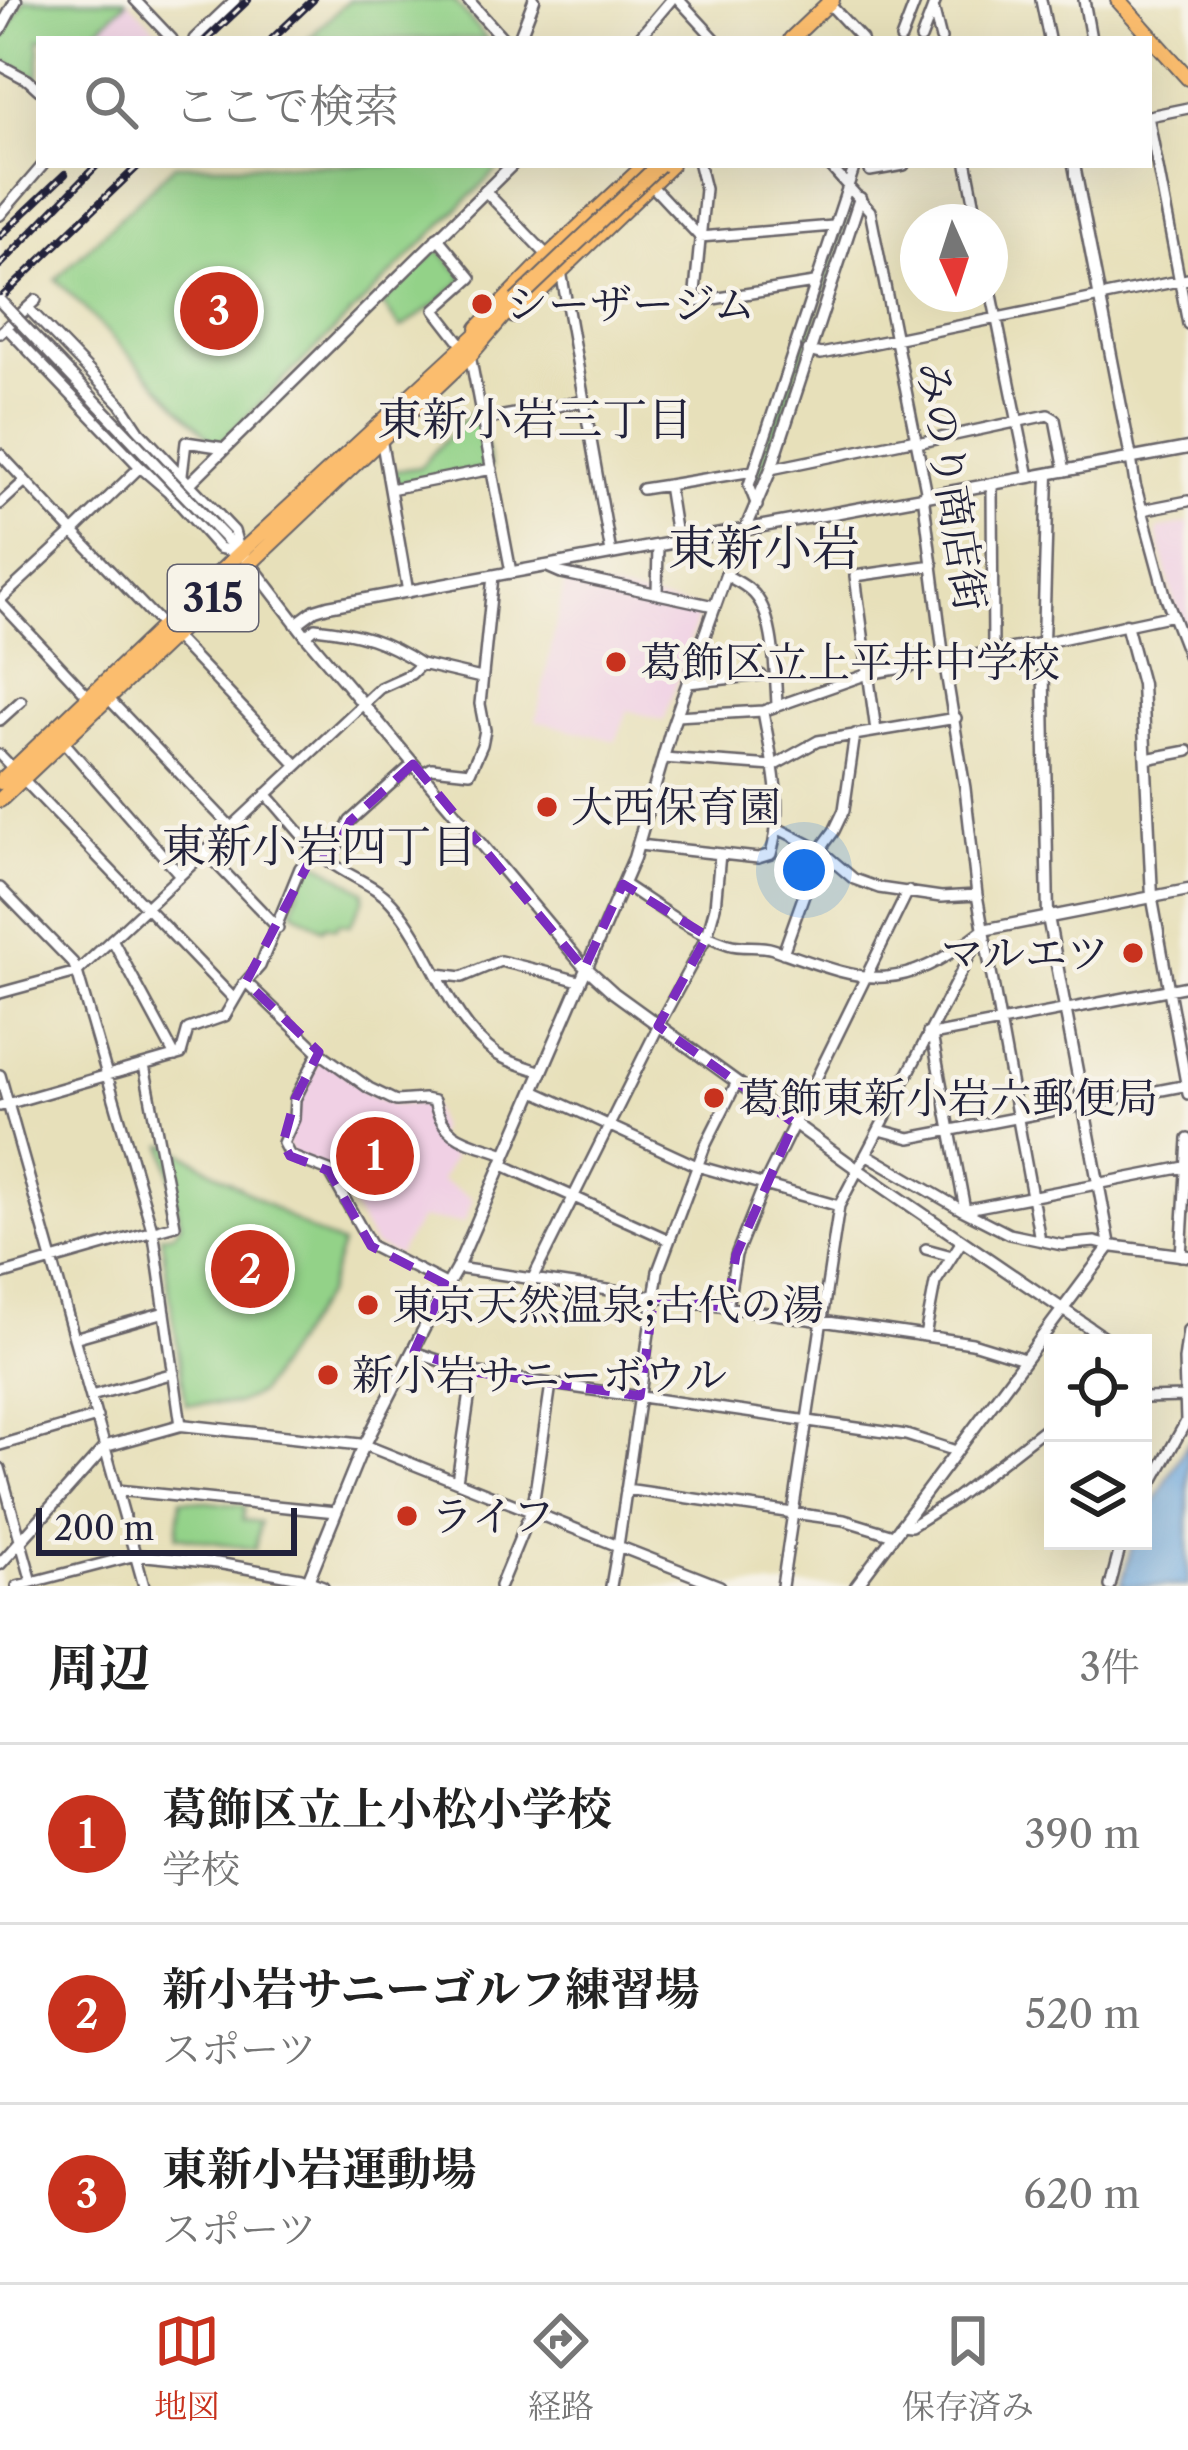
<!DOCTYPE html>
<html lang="ja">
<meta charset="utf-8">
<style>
:root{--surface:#fff;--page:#f2f2f2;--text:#222;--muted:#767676;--line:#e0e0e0;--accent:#c8321e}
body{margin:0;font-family:"Libre Caslon Text","Noto Serif JP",serif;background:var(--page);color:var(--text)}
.controls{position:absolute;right:36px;bottom:36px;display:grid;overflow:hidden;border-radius:0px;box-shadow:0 12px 48px #0002}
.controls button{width:108px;height:108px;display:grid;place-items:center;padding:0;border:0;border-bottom:3px solid var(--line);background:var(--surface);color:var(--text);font:60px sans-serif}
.compass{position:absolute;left:900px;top:204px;width:108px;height:108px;border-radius:50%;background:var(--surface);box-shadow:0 12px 48px #0002;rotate:177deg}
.scale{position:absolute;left:36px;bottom:30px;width:261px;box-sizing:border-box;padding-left:12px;border:6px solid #22223b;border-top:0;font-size:33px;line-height:42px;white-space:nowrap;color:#22223b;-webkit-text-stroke:9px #f7f3e8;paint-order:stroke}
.you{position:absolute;left:804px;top:870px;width:42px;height:42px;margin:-30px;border:9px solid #fff;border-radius:50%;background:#1a73e8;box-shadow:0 0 0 18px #1a73e833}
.badge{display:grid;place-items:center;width:78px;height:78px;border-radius:50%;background:var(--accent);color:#fff;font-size:39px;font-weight:700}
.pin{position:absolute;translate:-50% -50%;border:6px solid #fff;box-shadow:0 3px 12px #0006}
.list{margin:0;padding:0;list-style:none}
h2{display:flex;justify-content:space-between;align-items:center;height:156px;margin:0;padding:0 48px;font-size:51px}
h2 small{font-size:39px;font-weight:400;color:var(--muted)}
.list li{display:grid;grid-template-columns:78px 1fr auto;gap:36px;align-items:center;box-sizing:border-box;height:180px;padding:0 48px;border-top:3px solid var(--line)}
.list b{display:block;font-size:45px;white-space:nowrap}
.list p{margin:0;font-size:39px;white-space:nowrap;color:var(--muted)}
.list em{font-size:39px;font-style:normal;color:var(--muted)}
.icon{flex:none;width:66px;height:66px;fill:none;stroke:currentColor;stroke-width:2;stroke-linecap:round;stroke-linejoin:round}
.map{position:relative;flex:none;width:1188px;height:1586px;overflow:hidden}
.search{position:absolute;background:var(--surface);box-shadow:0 12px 48px #0002;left:36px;right:36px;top:36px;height:132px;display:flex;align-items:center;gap:30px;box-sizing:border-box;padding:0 42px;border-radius:0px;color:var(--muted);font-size:45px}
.sheet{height:696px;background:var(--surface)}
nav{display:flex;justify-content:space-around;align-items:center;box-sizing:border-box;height:168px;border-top:3px solid var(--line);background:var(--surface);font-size:33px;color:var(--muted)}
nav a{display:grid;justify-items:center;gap:6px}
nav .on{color:var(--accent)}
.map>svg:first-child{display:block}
</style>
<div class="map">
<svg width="1188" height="1586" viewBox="0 0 1188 1586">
<rect width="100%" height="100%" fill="#f7f3e8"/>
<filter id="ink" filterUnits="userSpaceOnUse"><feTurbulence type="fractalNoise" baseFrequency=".00833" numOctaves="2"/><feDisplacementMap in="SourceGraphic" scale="24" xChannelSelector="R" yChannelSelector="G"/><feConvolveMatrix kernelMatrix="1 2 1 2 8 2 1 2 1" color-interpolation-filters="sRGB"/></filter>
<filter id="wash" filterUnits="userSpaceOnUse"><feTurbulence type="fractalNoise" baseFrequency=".004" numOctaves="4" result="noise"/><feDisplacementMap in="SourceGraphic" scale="48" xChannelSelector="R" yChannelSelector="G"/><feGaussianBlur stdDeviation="2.7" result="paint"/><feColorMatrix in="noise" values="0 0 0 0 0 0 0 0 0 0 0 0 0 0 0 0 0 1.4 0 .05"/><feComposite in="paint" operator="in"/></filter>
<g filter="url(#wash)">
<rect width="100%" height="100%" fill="#e7e0ba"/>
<path fill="#f0d0e4" d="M 27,0 L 128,0 L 165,39 L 39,39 Z
M 1188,523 L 1188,640 L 1175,606 L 1157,532 L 1159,529 Z
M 565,580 L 697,608 L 699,613 L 664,721 L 628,710 L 616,741 L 536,721 Z
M 319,1058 L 329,1061 L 369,1094 L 395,1105 L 423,1103 L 432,1105 L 439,1129 L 435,1140 L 452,1154 L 453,1158 L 441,1180 L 473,1199 L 464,1223 L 421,1219 L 397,1255 L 374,1245 L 331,1169 L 293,1155 L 286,1143 L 298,1101 Z"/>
<path fill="#93d288" stroke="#5a7a62" stroke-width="3" d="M 25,0 L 125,0 L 126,2 L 87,39 L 39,39 L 39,79 L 0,59 L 0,42 Z
M 349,0 L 453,0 L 487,39 L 308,39 Z
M 175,165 L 502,165 L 219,444 L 213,442 L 56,279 Z
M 849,195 L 854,203 L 756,494 L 752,483 Z
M 438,249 L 465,278 L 436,304 L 401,328 L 382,304 Z
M 476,407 L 491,468 L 397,484 L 392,481 L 391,476 L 395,471 L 420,467 Z
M 314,860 L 364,891 L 364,899 L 350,925 L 339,923 L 336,928 L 326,925 L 323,929 L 292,910 L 304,875 Z
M 164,1145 L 170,1145 L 311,1231 L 342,1245 L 326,1293 L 259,1393 L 236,1404 L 186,1404 L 161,1235 L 174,1233 L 181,1224 Z
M 181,1499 L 245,1506 L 243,1520 L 260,1522 L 255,1549 L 177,1536 Z"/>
<path fill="#70aae0" stroke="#49668e" stroke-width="3" d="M 1188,1442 L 1188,1586 L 1121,1586 L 1133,1543 L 1143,1541 L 1143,1523 Z"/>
</g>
<g filter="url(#ink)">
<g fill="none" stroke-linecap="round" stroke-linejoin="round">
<defs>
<path id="minor" d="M 135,0 L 172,39
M 679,0 L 715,39
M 1041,0 L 1049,39
M 1084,0 L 1091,39
M 933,7 L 941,39
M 834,9 L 862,39
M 194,39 L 235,0
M 638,39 L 671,0
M 901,39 L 916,0
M 921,39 L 936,0
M 0,65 L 28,80 L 39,90
M 1149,116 L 1188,108
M 1149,121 L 1188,324
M 699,165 L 705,189 L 694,302 L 814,283
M 829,165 L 870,211 L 926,490 L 924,502 L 944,660 L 965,788 L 977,895 L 1040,1240
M 967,165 L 978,222
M 870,171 L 904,165
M 651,185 L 700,237 L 833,226
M 485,191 L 548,256
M 0,215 L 43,165
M 437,237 L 471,278 L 435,310 L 470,355 L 511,572
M 561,271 L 611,553
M 990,285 L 1029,477
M 6,327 L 140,467 L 168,491 L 219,548 L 240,553 L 234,531 L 139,431 L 121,404 L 28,308
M 0,333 L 36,300
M 808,351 L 821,354 L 1188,279
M 482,420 L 584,401
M 381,438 L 408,592
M 917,443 L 1048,415 L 1055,419 L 1065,471
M 0,454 L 73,532 L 0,600
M 1131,458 L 1135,484 L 1166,598 L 1188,655
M 140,467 L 73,532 L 164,627
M 771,469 L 916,439
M 182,475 L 186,442 L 225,448
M 992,485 L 993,652
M 390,489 L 492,469
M 642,489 L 668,485
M 0,504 L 25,481
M 757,506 L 749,485 L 855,165
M 1142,510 L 1188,501
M 677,542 L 668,485 L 753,471
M 545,566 L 561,573 L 714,606
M 726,575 C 734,580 744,584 751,591 C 775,611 775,673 777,704
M 657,592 L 658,546
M 0,602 L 89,697
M 173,635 L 297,765
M 421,664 L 481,678
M 688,683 L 761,675
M 107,697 L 231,827
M 676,716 L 763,711 L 868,674 L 1037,644 L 1173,615
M 0,720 L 21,701
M 876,731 L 855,576 L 933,565
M 62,740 L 180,875
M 0,755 L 234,999
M 663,758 L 773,766 L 818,741 L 956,718
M 1146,759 L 1188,751
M 421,774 L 432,768 L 470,772 L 482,745 L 485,730 L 480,704 L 493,576
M 266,794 C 287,816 306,844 330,862 C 350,877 376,885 392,903 C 434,950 445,1018 498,1055 C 511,1063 528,1067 542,1072
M 779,829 L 820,850 L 854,879 L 879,888 L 941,897 L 977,895
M 639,845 L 758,858 L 771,854 C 785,808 771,757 763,711
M 205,852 L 278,928
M 330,861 L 350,821 L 413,764
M 623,884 C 656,905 691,933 728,944 C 743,949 759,944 773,949 C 867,982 896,997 980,932
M 0,888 L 73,963 L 77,972 L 154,1236 L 181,1425
M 1152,897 L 1188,1094
M 112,939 L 175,1056
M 783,953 L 820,850 L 834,831 L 844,810 L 855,734
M 438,974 L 462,977 L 500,961 C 526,967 553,974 579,981
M 246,982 L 319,1052 L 369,1088 L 396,1101 L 424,1099 L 434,1101 C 444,1142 470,1141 505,1154
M 0,993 L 77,972 L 380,688 L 411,674 L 421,664 C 384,640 360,633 315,628 L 306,636
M 928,1033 L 932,1035 L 964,1204 L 962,1210 L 1185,1167
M 932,1035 L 1188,986
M 319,1052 L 295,1099 L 294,1119 L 283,1143 L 290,1156 L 329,1171 L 371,1246 L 448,1285
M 0,1075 L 144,1586
M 534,1091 L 697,1166 L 839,1206
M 0,1106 L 181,1054 L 188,1029 L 225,1016 L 243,985 L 260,966 L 300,868 L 316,849
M 880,1130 L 910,1138 L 1188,1085
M 866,1154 L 962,1210 L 1009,1234 L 1062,1245 L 1095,1242 L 1110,1246
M 501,1164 L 669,1240
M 926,1249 L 952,1256
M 1181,1256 L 1188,1139
M 457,1268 L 925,1336 L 972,1343 L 1024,1359
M 0,1275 L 175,1225 L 144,1065
M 532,1280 L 663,1017 L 707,936 L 715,907 L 720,854
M 727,1308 L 736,1255 L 764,1185 L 908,891
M 925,1336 L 935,1283 L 962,1241
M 74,1338 L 165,1312
M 414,1352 L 473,1372
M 551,1384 L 906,1435 L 956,1451
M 91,1396 L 174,1373
M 1143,1398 L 1185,1397
M 1186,1422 L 1184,1360 L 1188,1330
M 0,1445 L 97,1417
M 365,1445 L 618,1546 L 658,1271 L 705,1146 L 737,1082
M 0,1468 L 32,1582
M 457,1481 L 473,1372 L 551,1384 L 533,1506 L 500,1586
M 626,1489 L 793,1513 L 782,1586
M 117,1490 L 336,1512
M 1143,1499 L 1188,1418
M 901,1525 L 911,1526 L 954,1499 L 1053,1422
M 893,1535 L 844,1520 L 793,1513 L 839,1206 L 983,930
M 17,1586 L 136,1555 L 217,1563 L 301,1578 L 323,1586
M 611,1586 L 618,1546 L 720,1586
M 1110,1586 L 1122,1541"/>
<path id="tertiary" d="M 468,0 L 503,39
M 0,30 L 16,0
M 519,39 L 534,0
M 1074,165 L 1131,458
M 190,483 L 512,165
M 215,527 L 250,563 L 306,636 L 581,963 L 614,993 L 857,1169 L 1112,1343
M 296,624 L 315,610 L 328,606 L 1188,448
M 1126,624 L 1142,684 L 1152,897
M 983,930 L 1188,890
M 1110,1246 L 1188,1256
M 0,1564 L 106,1446 L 181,1425 L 365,1445
M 306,1586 L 359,1456 L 436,1305 L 457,1268 L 634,858 L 672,727 L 726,575 L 771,469 L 860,198
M 856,1586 L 1110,1246 L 1048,917 L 1043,642 L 1048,475"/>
<path id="primary" d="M 1118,0 L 1188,78
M 791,39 L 832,0
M 514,316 L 671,165
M 478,328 L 548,256 L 645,165
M 0,782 L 240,553 L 486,326
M 0,800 L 470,355 L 516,301"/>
</defs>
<use href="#minor" stroke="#676467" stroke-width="14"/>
<use href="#tertiary" stroke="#676467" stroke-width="15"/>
<use href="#primary" stroke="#676467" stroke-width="18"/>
<use href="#minor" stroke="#fff" stroke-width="9"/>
<use href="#tertiary" stroke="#fff" stroke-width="10"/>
<use href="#primary" stroke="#fbbd6e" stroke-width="14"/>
<defs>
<path id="rail" d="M 207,39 L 248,0
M 272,39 L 313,0
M 0,236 L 65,174
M 0,265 L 97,165
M 0,299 L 139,165"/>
</defs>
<use href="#rail" stroke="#22223b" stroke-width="8"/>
<use href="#rail" stroke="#f7f3e8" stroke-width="3" stroke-dasharray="9" stroke-linecap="butt"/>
<defs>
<path id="tertiary-bridge" d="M 0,301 L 215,527"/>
<path id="primary-bridge" d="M 516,301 L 659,165"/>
</defs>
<use href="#tertiary-bridge" stroke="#676467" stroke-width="15" stroke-linecap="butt"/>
<use href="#primary-bridge" stroke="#676467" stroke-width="18" stroke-linecap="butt"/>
<use href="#tertiary-bridge" stroke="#fff" stroke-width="10"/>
<use href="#primary-bridge" stroke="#fbbd6e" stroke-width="14"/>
</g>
</g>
<path fill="none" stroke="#7b2cbf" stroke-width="9" stroke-dasharray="24 15" stroke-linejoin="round" d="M 413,764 L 584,969 L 623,884 L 707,936 L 658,1026 L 794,1123 L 736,1255 L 727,1308 L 654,1297 L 640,1396 L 473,1372 L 414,1352 L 445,1284 L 371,1246 L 329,1171 L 290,1156 L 283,1143 L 295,1099 L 319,1052 L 246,982 L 316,849 L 330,861 L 350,821 Z"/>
<g fill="#c8321e" stroke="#f7f3e8" stroke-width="4.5">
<circle cx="482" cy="304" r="12"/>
<circle cx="616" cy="662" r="12"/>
<circle cx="547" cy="807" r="12"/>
<circle cx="1133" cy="953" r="12"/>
<circle cx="714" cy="1098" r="12"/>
<circle cx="368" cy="1305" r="12"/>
<circle cx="328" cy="1375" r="12"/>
<circle cx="407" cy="1516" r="12"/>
</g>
<g text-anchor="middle" stroke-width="9" stroke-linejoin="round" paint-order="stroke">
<rect fill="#f7f3e8" stroke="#62616f" stroke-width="3" x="168" y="565" width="90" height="66" rx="9"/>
<g font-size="39" font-weight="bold" fill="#22223b">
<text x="213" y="612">315</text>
</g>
<g font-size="42" fill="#22223b" stroke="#f7f3e8" text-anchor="start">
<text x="506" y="319">シーザージム</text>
<text x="640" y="677">葛飾区立上平井中学校</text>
<text x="571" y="822">大西保育園</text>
<text x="1109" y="968" text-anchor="end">マルエツ</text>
<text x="738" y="1113">葛飾東新小岩六郵便局</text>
<text x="392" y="1320">東京天然温泉;古代の湯</text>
<text x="352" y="1390">新小岩サニーボウル</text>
<text x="431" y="1531">ライフ</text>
</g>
<g font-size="42" fill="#22223b" stroke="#f7f3e8">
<text transform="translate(952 486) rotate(81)" y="15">みのり商店街</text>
</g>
<g font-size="45" fill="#22223b" stroke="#f7f3e8">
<text x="535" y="435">東新小岩三丁目</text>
<text x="319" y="862">東新小岩四丁目</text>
</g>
<g font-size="48" fill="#22223b" stroke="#f7f3e8">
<text x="764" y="565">東新小岩</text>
</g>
</g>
</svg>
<div class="controls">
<button><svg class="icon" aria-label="locate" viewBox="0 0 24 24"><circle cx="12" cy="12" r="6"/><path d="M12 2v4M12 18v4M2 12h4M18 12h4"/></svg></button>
<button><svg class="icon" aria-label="layers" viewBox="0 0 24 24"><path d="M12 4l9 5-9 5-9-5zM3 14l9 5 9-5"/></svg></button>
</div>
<svg class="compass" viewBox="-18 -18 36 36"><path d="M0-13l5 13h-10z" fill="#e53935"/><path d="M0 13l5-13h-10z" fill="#767676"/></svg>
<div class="scale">200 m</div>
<div class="you"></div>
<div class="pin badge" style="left:375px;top:1156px">1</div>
<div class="pin badge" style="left:250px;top:1269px">2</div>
<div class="pin badge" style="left:219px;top:311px">3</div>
<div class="search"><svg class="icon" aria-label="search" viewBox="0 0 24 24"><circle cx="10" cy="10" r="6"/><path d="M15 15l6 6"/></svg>ここで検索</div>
</div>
<section class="sheet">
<h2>周辺<small>3件</small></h2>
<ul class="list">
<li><span class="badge">1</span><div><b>葛飾区立上小松小学校</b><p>学校</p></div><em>390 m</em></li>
<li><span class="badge">2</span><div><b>新小岩サニーゴルフ練習場</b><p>スポーツ</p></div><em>520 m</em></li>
<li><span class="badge">3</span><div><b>東新小岩運動場</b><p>スポーツ</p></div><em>620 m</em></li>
</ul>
</section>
<nav>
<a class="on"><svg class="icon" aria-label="map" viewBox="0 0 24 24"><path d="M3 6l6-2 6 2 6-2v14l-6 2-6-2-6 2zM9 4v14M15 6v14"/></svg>地図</a>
<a><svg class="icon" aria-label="directions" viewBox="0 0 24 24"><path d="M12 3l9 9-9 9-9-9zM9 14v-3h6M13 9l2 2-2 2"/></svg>経路</a>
<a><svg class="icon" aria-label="saved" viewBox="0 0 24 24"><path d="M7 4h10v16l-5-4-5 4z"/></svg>保存済み</a>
</nav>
